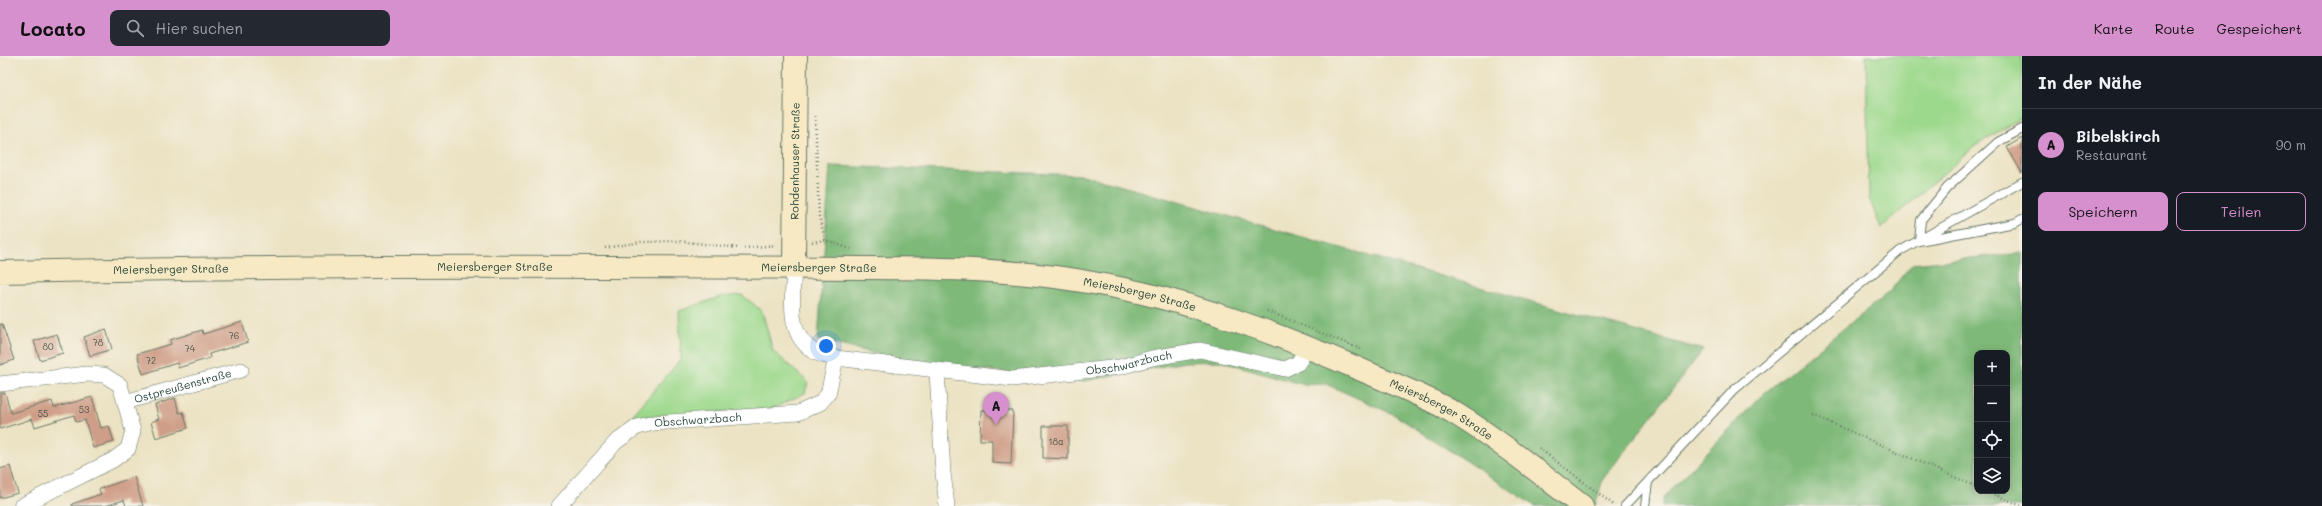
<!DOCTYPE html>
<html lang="de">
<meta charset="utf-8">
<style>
:root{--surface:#171b24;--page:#242831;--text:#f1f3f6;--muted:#9ea1a6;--line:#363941;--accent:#d690ce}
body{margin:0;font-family:Mali,sans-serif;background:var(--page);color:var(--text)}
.controls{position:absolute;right:12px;bottom:12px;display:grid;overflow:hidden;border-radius:8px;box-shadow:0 2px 10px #0003}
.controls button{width:36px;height:36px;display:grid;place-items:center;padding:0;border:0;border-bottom:1px solid var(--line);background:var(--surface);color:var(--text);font:20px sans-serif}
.you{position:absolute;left:826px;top:290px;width:14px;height:14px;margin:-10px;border:3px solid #fff;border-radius:50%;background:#1a73e8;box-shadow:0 0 0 6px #1a73e833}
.badge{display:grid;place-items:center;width:26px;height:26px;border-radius:50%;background:var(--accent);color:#111;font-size:13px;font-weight:700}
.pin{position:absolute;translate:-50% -33px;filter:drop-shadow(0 1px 2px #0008)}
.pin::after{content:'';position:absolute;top:21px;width:14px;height:12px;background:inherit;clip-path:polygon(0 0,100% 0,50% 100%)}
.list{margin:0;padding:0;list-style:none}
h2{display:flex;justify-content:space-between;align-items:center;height:52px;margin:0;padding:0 16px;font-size:17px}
h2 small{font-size:13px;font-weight:400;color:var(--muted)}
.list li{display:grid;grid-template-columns:26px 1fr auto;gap:12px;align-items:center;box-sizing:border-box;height:72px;padding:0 16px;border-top:1px solid var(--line)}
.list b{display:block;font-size:15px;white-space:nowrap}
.list p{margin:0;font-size:13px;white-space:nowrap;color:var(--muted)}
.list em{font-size:13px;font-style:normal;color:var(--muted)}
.actions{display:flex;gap:8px;padding:12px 16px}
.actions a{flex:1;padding:9px 0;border:1px solid var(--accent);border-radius:8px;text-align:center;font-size:14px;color:var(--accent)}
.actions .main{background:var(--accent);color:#111}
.icon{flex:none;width:22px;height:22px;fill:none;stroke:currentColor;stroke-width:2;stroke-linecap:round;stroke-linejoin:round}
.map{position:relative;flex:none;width:2022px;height:450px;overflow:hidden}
header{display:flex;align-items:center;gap:24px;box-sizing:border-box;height:56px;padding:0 20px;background:var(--accent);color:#111}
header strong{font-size:19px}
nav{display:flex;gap:22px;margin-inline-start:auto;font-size:14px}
.search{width:280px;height:36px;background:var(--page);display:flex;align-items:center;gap:10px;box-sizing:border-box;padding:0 14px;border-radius:8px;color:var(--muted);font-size:15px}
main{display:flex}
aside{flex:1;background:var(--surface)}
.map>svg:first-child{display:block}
</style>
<header>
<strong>Locato</strong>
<div class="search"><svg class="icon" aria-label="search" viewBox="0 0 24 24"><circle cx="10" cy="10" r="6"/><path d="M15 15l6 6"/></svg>Hier suchen</div>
<nav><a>Karte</a><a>Route</a><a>Gespeichert</a></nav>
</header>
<main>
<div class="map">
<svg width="2022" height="450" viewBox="0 0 2022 450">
<rect width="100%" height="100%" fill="#f7f3e8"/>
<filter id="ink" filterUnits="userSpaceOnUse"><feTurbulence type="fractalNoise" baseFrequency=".025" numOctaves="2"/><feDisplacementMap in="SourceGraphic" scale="8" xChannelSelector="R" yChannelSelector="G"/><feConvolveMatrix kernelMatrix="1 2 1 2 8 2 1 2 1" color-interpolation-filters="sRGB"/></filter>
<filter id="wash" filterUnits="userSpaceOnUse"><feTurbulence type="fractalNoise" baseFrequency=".012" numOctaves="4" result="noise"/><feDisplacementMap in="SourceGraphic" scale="16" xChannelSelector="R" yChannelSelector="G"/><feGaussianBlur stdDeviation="0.9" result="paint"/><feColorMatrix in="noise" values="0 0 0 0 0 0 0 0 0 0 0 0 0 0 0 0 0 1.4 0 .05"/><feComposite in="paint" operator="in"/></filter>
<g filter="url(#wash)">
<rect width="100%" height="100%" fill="#ece3c4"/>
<path fill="#9dd98d" stroke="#5e8b60" d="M 1866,0 L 2022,0 L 2022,61 L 1975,90 L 1881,172 L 1869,142 Z
M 742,239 L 762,255 L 773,295 L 808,326 L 805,337 L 772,353 L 631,361 L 681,303 L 679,255 L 720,241 Z"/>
<path fill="#7eb978" stroke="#4e7b56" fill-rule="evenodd" d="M 830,110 L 1083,119 L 1703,294 L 1603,423 L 1595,450 L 1535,450 L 1395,359 L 1326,328 L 1304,329 L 1222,305 L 1185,306 L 1084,325 L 911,306 L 818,284 Z
M 2022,197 L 2022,450 L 1662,450 L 1664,441 L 1762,339 L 1890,235 L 1912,208 ZM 1977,297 L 2007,297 L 2007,435 L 1977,435 Z"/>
<g id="blocks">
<path fill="#cf9e88" d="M 2022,82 L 2022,117 L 2007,91 Z
M 242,266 L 248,286 L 209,298 L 210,302 L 178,312 L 177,307 L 143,318 L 137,298 L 171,288 L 170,284 L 202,274 L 203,278 Z
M 0,268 L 2,268 L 14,304 L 0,309 Z
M 106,273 L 112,293 L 90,300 L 84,281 Z
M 57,278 L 63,297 L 40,304 L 34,285 Z
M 0,337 L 5,337 L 11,357 L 52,345 L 54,352 L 92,341 L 101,372 L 109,370 L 114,386 L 93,392 L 85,364 L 76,366 L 74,359 L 35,371 L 32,363 L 0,373 Z
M 175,342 L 179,357 L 183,356 L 188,372 L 156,382 L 151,366 L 159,363 L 155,349 Z
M 981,354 L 1013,355 L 1011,408 L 992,407 L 992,384 L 980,384 Z
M 1043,370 L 1068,370 L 1068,403 L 1043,402 Z
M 10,410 L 18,437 L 0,442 L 0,413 Z
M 134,421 L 143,450 L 126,450 L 124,444 L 105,450 L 72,450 L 72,448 L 101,438 L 99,433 Z"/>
</g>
</g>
<g filter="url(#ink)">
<use href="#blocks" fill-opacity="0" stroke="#677766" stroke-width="1"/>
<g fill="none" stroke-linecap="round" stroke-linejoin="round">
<defs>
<path id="lane" d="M 2022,73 L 1998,86 L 1947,132 L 1921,164 L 1919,185 L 2015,167 L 2022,163
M 1625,450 L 1734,334 L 1900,195 L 2022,126
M 1645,450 L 1648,426"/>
<g id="street">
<path id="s1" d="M 794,211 C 793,240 785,279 815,296 C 821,299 829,301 836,302 L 1012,323 L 1120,311 L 1152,302 L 1200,294 L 1285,313 L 1298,307 L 1308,291"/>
<path d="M 937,316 L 943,417 L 947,450"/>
<path d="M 0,328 L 87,318 L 104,319 L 120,329 L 133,375 L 128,393 L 113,404 L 21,450"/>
<path id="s2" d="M 125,346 L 241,314"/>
<path id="s3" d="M 559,450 L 616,386 L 637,371 L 654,367 L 798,357 L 820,347 L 828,338 L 836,302"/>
</g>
<g id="secondary">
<path id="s4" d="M 794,211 L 796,0"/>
<path id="s5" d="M 0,216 C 203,212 406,210 609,211 C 694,211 779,211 864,212 C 941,212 1017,213 1093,227 C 1188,243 1278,278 1366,316 C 1396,329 1428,341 1456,358 C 1500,385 1541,418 1582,450"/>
</g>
</defs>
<use href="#lane" stroke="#677766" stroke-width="10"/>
<use href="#street" stroke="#677766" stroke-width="16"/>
<use href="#secondary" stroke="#677766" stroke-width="24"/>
<path stroke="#677766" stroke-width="2.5" stroke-dasharray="1 3" stroke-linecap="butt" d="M 815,60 L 819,160 L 825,184
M 812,186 L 825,184 L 851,193
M 605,192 L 641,186 L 678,185 L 739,192
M 744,192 L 777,189
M 1267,255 L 1363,294
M 1813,359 L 1977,431
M 1539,392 L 1615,450
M 1987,435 L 2021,450"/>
<use href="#lane" stroke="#fff" stroke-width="8"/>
<use href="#street" stroke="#fff" stroke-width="15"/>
<use href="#secondary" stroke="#f6e9c3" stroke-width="22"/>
</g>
</g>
<g text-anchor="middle" stroke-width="4" stroke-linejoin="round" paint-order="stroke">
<g font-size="9" fill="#4b5549">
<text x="234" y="283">76</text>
<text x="98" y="290">78</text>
<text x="48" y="294">80</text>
<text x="190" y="296">74</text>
<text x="151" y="308">72</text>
<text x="84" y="357">53</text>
<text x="43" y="361">55</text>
<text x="1056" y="389">18a</text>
</g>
<g font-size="11" fill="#1f3d34" stroke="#f7f3e8">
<text dy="4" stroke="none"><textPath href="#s4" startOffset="106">Rohdenhauser Straße</textPath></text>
<text dy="4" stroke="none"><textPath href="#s5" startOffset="495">Meiersberger Straße</textPath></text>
<text dy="4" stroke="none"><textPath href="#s5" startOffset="819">Meiersberger Straße</textPath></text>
<text dy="4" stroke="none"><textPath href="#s5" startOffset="171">Meiersberger Straße</textPath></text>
<text dy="4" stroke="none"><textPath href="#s5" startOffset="1142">Meiersberger Straße</textPath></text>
<text dy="4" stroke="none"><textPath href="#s1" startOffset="410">Obschwarzbach</textPath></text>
<text dy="4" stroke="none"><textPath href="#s2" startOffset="60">Ostpreußenstraße</textPath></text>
<text dy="4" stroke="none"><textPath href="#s5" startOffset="1466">Meiersberger Straße</textPath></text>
<text dy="4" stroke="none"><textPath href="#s3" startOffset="173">Obschwarzbach</textPath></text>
</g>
</g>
</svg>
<div class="controls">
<button>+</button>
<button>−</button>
<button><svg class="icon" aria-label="locate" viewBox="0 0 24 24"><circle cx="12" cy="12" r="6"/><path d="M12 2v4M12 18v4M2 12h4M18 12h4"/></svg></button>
<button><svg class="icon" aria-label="layers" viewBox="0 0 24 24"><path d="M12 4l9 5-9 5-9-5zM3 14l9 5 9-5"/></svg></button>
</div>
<div class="you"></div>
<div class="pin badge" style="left:996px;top:369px">A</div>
</div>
<aside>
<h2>In der Nähe<small></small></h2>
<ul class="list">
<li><span class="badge">A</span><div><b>Bibelskirch</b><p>Restaurant</p></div><em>90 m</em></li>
</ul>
<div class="actions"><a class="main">Speichern</a><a>Teilen</a></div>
</aside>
</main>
